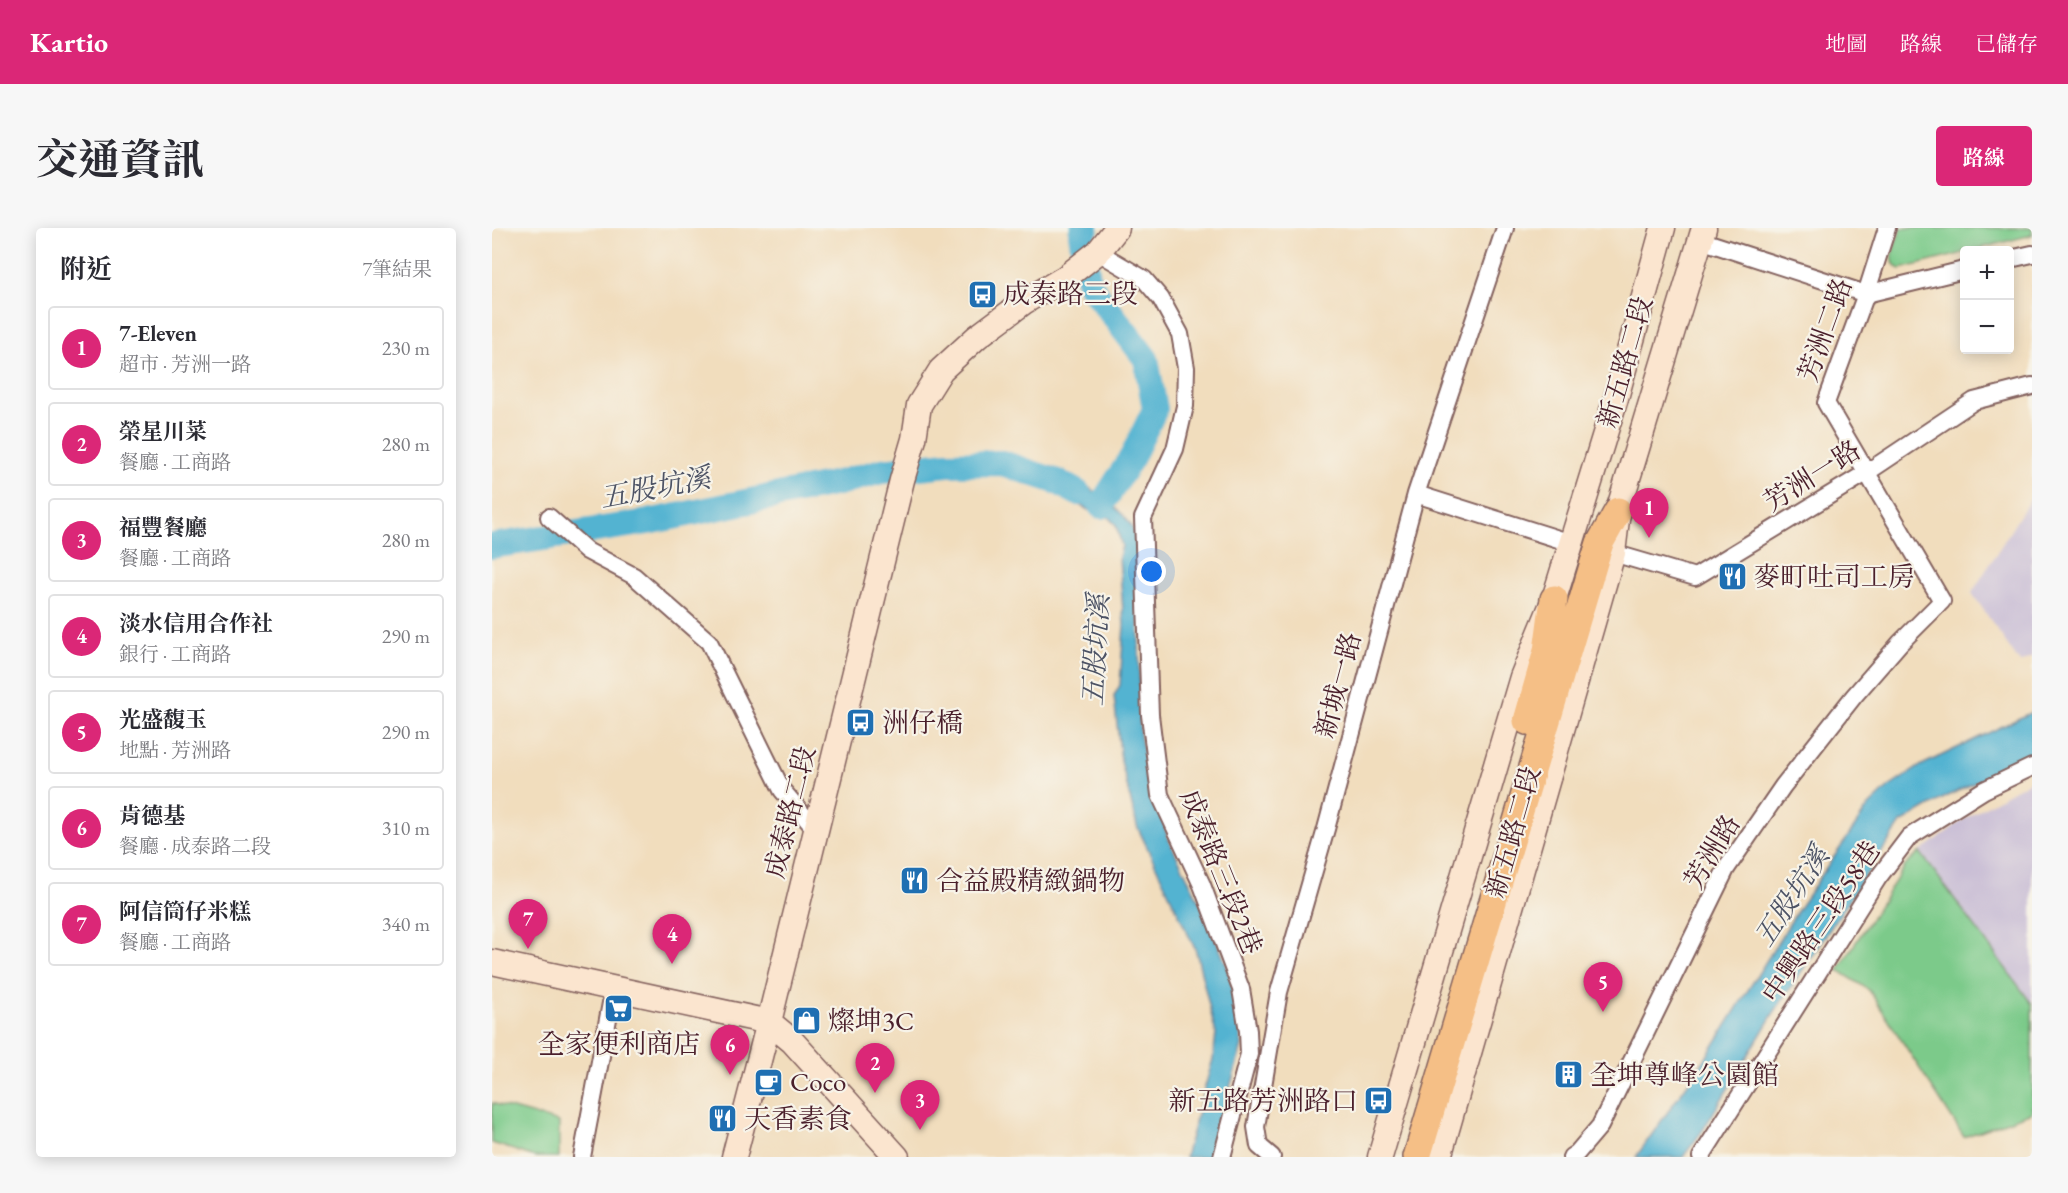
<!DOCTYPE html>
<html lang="zh-TW">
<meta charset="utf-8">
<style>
:root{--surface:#fff;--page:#f7f7f7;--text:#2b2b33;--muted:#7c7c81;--line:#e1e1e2;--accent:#db2777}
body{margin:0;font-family:"EB Garamond","Noto Serif TC",serif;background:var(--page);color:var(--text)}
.controls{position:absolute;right:18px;top:18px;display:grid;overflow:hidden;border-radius:6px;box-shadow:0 3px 15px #0003}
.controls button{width:54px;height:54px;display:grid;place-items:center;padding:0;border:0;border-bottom:2px solid var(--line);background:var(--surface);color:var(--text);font:30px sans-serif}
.you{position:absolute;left:660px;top:344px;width:21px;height:21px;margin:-15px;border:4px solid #fff;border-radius:50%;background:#1a73e8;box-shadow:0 0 0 9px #1a73e833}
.badge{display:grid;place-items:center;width:39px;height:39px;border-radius:50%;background:var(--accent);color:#fff;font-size:20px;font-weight:700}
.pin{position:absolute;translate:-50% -50px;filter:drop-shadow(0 2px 3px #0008)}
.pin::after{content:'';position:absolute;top:32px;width:21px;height:18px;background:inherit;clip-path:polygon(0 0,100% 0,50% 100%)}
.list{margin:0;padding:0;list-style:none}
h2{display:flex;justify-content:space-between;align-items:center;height:78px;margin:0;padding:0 24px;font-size:26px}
h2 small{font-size:20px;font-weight:400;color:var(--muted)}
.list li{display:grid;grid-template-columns:39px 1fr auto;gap:18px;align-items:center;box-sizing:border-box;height:84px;margin:0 12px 12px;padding:0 12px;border:2px solid var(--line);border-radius:6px}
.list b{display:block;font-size:22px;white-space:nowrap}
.list p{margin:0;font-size:20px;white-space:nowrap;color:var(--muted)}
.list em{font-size:20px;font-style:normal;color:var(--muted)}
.map{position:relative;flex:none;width:1540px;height:929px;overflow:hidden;border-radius:6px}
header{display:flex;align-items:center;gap:36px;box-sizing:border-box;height:84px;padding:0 30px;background:var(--accent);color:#fff}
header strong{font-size:28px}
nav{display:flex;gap:33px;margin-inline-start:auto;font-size:21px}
.intro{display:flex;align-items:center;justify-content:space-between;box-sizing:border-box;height:144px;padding:0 36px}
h1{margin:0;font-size:42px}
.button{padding:15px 27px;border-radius:6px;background:var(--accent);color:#fff;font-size:21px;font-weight:700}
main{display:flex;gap:36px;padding:0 36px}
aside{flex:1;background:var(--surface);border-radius:6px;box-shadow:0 3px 15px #0003}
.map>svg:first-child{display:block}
</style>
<header>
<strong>Kartio</strong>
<nav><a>地圖</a><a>路線</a><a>已儲存</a></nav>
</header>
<div class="intro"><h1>交通資訊</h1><a class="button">路線</a></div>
<main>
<aside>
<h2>附近<small>7筆結果</small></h2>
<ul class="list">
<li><span class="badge">1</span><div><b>7-Eleven</b><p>超市 · 芳洲一路</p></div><em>230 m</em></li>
<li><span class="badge">2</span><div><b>榮星川菜</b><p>餐廳 · 工商路</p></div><em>280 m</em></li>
<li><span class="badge">3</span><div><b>福豐餐廳</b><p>餐廳 · 工商路</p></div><em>280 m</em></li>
<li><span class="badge">4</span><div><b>淡水信用合作社</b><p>銀行 · 工商路</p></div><em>290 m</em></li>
<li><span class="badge">5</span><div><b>光盛馥玉</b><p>地點 · 芳洲路</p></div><em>290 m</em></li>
<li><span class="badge">6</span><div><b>肯德基</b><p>餐廳 · 成泰路二段</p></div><em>310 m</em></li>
<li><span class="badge">7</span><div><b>阿信筒仔米糕</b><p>餐廳 · 工商路</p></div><em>340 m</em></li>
</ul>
</aside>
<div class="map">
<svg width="1540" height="929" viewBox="0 0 1540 929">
<rect width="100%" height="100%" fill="#f7f3e8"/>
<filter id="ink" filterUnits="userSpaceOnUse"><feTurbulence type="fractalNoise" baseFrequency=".0167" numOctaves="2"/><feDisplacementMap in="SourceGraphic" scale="12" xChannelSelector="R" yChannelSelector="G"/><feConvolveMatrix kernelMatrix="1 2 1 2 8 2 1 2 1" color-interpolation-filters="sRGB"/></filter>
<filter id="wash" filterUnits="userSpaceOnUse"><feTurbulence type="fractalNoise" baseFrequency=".008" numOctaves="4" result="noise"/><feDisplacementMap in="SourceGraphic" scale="24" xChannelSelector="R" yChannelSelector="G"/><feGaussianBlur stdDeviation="1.35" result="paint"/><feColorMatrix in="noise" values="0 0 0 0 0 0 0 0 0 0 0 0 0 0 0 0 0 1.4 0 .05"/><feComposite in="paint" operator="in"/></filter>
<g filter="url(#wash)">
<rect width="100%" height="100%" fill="#f1ddbd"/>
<path fill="#cabfd6" d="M 1540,268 L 1540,429 L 1528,435 L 1480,365 Z
M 1540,552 L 1540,776 L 1428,624 L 1472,591 Z"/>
<path fill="#7bca8a" stroke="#62745a" stroke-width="1.5" d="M 1409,0 L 1540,0 L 1540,7 L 1481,22 L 1472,22 L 1472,25 L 1409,41 C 1392,36 1405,13 1409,0 Z
M 1428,624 L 1540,776 L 1540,884 L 1472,909 L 1377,762 L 1346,742 L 1413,638 Z
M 0,875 L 67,894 L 67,929 L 43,929 L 0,915 Z"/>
<path fill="#53b3d1" stroke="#4e697e" stroke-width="1.5" d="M 560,239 C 584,250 627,276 640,299 C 644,306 644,318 646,327 L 648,507 L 655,539 L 676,610 L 712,683 L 735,738 L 745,779 L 750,818 L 733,877 L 723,929 L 693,929 L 721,831 L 724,806 L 704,723 L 645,598 L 629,533 L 622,468 L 628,457 L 632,397 L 627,329 L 630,318 L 624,297 L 613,286 L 598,283 L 551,257 Z
M 1540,484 L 1540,526 L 1448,572 L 1409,595 L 1281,786 L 1211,902 L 1191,929 L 1144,929 L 1215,828 L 1306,682 L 1376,579 L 1397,559 L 1430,537 Z"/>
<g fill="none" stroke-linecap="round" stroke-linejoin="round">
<path stroke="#53b3d1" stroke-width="26" d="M 594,0 L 589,6 L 597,56 L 654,131 L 663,181 L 640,229 L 609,278
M 0,318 L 156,294 L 346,255 L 390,243 L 455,236 L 510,235 L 566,254 L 586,265"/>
</g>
</g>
<g filter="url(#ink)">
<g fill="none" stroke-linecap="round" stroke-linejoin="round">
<defs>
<path id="street" d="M 1208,12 L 1374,66 L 1472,42
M 606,24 L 652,51 L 669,71 L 688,106 L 694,140 L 693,178 L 683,221 L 651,290 L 658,487 L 668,567 L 710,657 L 749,761 L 756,803 L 757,826 L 730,929
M 1518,31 L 1540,26
M 924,266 L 1079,315
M 57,289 L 95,323 L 142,348 L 217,414 L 290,562 L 324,602
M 1121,325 L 1203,349 L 1374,245 L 1482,173 L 1540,158
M 90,929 L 122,759
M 780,929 L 767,918 L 764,899 L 787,764 L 834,601 L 924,266 L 1013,0
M 1079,929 L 1085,925 L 1108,898 L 1234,641 L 1291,558 L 1362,468 L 1408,415 L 1450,373 L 1334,175 L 1374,66 L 1395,0
M 1209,929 L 1386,650 L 1417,609 L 1492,562 L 1540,539"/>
<path id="secondary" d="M 0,734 L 277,794 L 300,813 L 405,929
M 242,929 L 277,794 L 410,252 L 422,211 L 427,177 L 449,142 L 485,109 L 532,74 L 574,49 L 606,24 L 625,0
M 888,929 L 1030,449 L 1062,371 L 1124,170 L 1171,0
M 947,929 L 1121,325 L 1126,283 L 1212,0"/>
<path id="primary" d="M 1035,493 L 1055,423 L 1062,371
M 925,929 L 1103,331 L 1108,315 L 1126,283"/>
</defs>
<use href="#street" stroke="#84625e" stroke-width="20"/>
<use href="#secondary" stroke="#84625e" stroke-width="27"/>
<use href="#primary" stroke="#84625e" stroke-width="30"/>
<use href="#street" stroke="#fff" stroke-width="16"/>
<use href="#secondary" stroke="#fbe5cf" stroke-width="24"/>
<use href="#primary" stroke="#f5bf86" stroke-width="27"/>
</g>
</g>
<defs>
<symbol id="bus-square" viewBox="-11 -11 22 22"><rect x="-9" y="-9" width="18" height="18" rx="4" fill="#1f6fb2" stroke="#f7f3e8"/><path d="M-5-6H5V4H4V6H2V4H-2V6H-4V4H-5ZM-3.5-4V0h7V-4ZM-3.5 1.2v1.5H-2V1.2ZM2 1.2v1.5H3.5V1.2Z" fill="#fff"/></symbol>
<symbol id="restaurant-square" viewBox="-11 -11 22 22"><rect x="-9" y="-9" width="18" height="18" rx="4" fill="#1f6fb2" stroke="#f7f3e8"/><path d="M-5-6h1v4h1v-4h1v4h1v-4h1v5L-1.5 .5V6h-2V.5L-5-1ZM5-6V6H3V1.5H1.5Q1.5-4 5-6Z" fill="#fff"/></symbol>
<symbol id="supermarket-square" viewBox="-11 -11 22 22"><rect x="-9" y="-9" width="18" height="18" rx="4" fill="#1f6fb2" stroke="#f7f3e8"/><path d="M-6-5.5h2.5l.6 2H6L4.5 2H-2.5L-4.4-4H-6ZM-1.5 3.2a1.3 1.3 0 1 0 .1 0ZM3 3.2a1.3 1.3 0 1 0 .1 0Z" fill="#fff"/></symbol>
<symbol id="shop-square" viewBox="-11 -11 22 22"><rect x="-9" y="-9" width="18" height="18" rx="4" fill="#1f6fb2" stroke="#f7f3e8"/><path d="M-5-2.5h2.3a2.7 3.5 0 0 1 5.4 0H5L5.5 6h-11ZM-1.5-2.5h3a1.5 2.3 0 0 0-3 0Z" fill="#fff"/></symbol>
<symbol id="building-square" viewBox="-11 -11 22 22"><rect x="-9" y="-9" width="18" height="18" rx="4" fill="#1f6fb2" stroke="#f7f3e8"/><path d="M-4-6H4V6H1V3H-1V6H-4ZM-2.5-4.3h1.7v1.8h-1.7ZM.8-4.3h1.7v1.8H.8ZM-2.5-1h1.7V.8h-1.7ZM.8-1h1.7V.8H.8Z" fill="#fff"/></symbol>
<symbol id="cafe-square" viewBox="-11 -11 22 22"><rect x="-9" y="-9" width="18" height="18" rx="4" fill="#1f6fb2" stroke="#f7f3e8"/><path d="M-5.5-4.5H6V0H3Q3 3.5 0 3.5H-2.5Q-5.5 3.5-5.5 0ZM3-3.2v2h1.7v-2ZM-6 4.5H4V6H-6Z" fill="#fff"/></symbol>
</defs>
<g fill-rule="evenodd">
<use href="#bus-square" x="474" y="50" width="33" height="33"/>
<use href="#restaurant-square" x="1224" y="332" width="33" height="33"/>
<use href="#bus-square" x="352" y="478" width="33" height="33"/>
<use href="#restaurant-square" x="406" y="636" width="33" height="33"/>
<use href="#supermarket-square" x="110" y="764" width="33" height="33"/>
<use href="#shop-square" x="298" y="776" width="33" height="33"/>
<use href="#building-square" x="1060" y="830" width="33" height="33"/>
<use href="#cafe-square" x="260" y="838" width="33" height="33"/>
<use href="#bus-square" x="870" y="856" width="33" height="33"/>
<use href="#restaurant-square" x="214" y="874" width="33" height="33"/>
</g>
<g text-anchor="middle" stroke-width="4.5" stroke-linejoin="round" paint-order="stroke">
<g font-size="27" fill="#4a1f2b" stroke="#f7f3e8" text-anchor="start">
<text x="511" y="75">成泰路三段</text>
<text x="1261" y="358">麥町吐司工房</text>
<text x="390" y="504">洲仔橋</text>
<text x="444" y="662">合益殿精緻鍋物</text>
<text x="336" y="802">燦坤3C</text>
<text x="127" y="825" text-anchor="middle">全家便利商店</text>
<text x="1098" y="856">全坤尊峰公園館</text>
<text x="298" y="863">Coco</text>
<text x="866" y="882" text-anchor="end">新五路芳洲路口</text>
<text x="252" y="900">天香素食</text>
</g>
<g font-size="27" fill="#4a1f2b" stroke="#f7f3e8">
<text transform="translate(1333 102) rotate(-70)" y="9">芳洲二路</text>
<text transform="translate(1133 134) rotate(-74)" y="9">新五路二段</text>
<text transform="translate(1320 248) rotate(-32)" y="9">芳洲一路</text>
<text transform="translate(846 457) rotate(-75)" y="9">新城一路</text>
<text transform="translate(298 584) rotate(-76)" y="9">成泰路二段</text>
<text transform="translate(1021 604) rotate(-74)" y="9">新五路二段</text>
<text transform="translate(1220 624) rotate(-59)" y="9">芳洲路</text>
<text transform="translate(729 644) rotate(68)" y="9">成泰路三段2巷</text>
<text transform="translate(1329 694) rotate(-56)" y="9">中興路三段58巷</text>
</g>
<g font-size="28" font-style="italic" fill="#4d5365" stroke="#f7f3e8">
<text transform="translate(163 259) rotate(-11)" y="10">五股坑溪</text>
<text transform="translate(603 422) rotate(-87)" y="10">五股坑溪</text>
<text transform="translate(1299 668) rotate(-57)" y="10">五股坑溪</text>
</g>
</g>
</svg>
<div class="controls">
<button>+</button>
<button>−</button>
</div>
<div class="you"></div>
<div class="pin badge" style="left:1157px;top:310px">1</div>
<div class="pin badge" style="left:383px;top:865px">2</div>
<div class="pin badge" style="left:428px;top:902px">3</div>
<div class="pin badge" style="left:180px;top:736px">4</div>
<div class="pin badge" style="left:1111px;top:784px">5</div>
<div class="pin badge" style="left:238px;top:847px">6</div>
<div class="pin badge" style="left:36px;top:721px">7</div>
</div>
</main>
